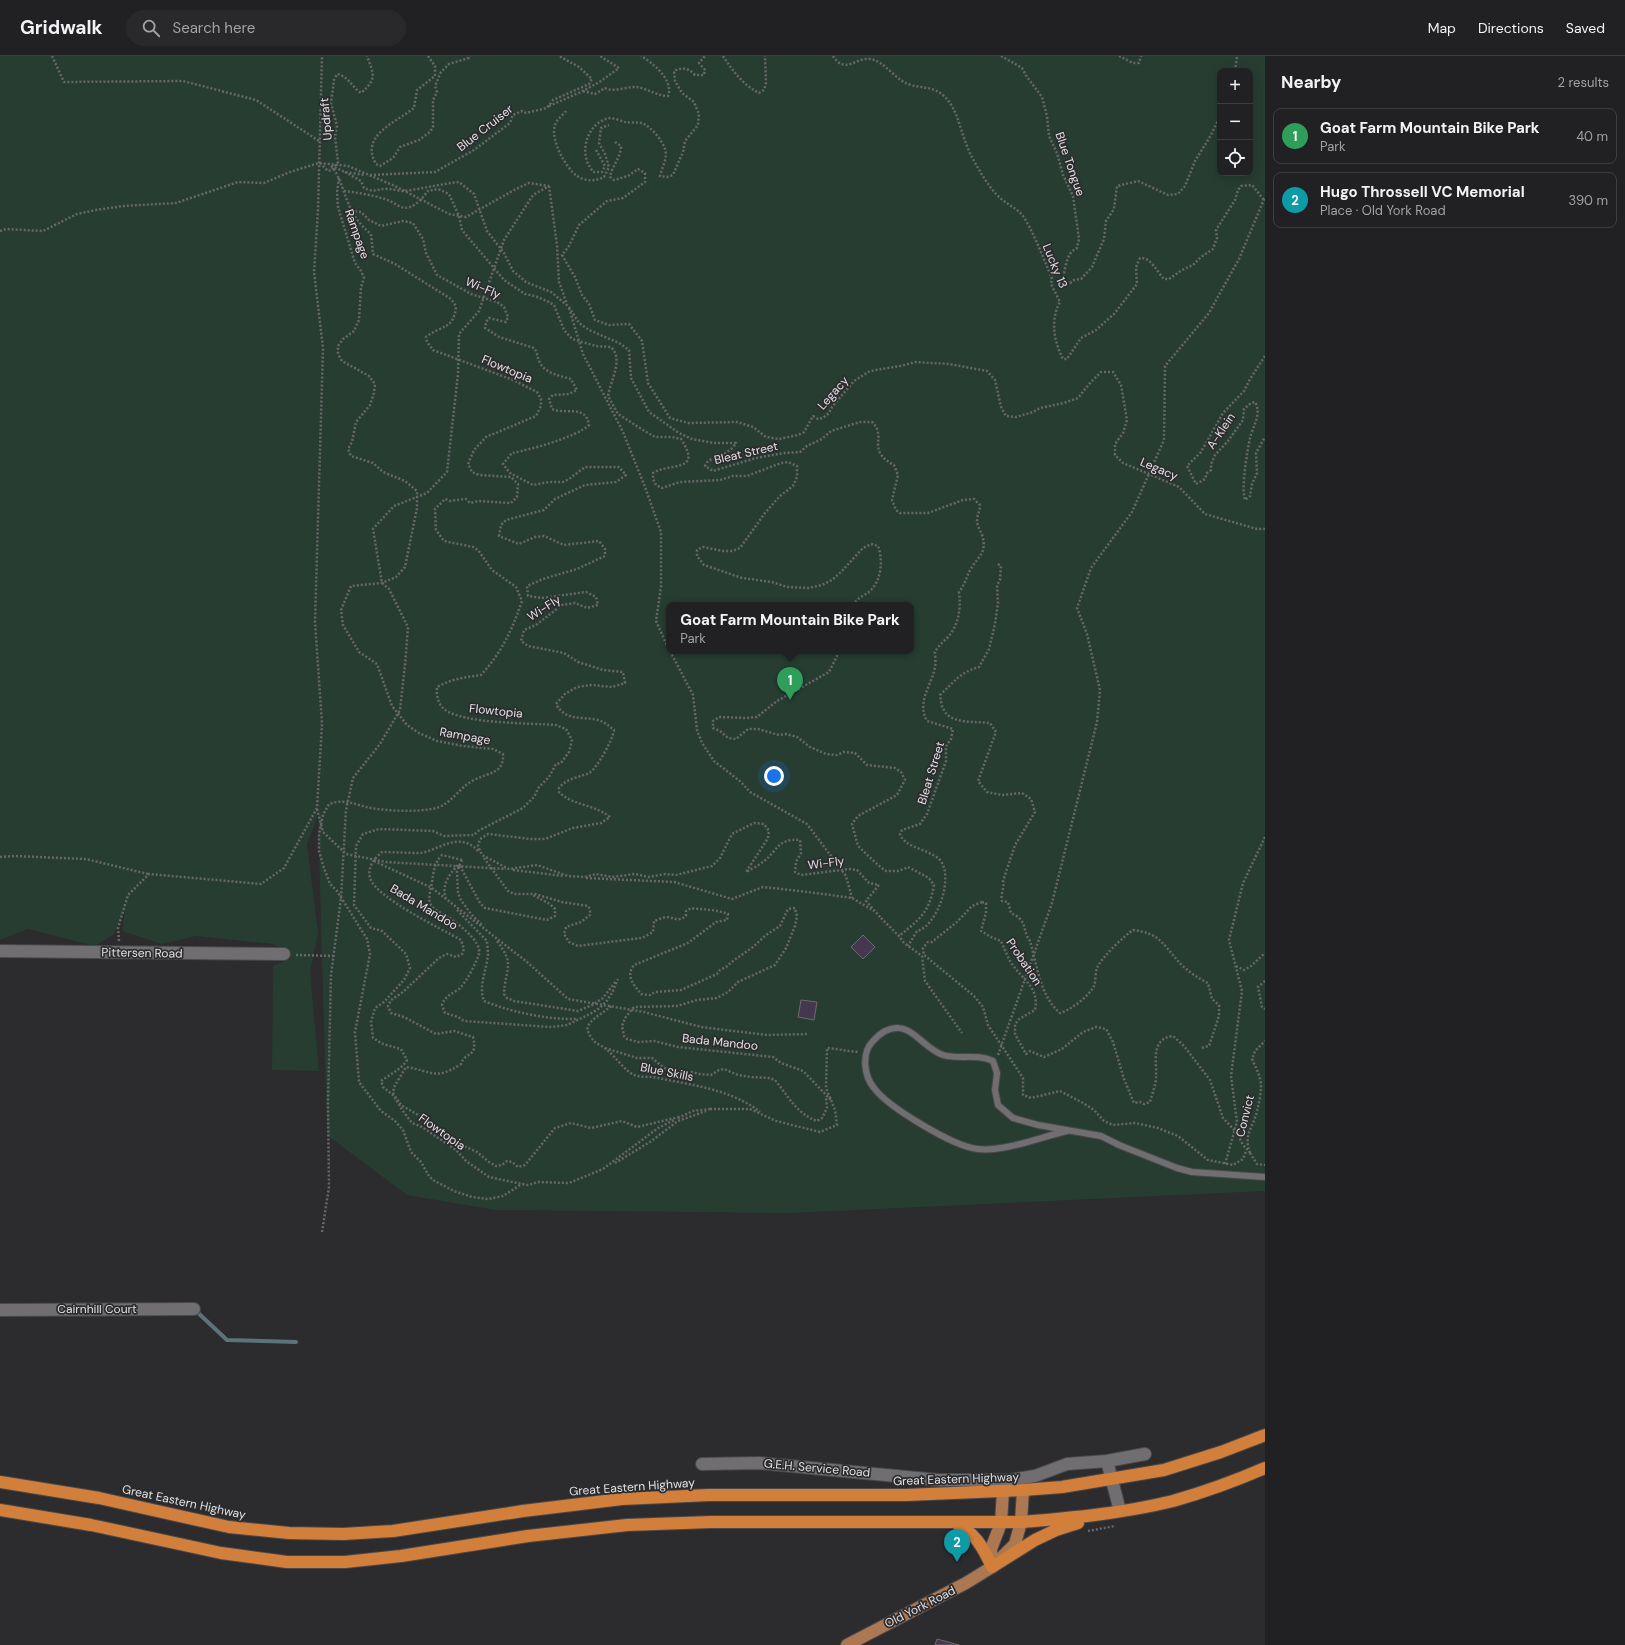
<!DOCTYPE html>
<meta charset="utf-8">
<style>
:root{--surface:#212022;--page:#29282a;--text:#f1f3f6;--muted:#a2a3a5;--line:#3e3e40;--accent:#0b8043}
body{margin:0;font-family:"DM Sans",sans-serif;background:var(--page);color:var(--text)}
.controls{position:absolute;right:12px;top:12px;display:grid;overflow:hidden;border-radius:8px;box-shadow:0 2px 10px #0003}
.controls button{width:36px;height:36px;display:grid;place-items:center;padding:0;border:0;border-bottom:1px solid var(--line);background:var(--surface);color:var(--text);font:20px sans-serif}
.you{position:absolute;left:774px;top:720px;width:14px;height:14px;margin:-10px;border:3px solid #fff;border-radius:50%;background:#1a73e8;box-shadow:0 0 0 6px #1a73e833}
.badge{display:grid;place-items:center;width:26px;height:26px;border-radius:50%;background:var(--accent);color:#fff;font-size:13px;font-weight:700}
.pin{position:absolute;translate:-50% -33px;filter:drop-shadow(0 1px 2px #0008)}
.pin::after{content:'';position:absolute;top:21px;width:14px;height:12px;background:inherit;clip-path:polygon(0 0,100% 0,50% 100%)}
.popup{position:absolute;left:666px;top:546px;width:248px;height:52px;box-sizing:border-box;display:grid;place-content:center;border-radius:8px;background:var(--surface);filter:drop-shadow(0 1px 3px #0005);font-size:13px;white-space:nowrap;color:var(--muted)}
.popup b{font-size:15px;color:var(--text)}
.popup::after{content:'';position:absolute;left:50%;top:100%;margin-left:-8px;border:8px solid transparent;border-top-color:var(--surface)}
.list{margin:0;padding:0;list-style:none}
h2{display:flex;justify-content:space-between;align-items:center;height:52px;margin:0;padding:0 16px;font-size:17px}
h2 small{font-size:13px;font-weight:400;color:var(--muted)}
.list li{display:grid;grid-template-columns:26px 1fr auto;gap:12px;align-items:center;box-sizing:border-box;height:56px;margin:0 8px 8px;padding:0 8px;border:1px solid var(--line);border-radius:8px}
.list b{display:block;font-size:15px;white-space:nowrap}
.list p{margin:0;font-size:13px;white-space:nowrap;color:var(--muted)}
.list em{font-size:13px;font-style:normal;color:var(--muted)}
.icon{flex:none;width:22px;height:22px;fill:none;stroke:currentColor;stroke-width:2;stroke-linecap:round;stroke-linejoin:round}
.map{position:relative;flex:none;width:1265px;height:1589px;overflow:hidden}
header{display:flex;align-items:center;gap:24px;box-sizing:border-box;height:56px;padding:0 20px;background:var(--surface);border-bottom:1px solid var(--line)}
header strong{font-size:19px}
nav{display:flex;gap:22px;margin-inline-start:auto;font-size:14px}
.search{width:280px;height:36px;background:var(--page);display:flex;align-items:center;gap:10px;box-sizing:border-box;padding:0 14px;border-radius:22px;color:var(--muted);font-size:15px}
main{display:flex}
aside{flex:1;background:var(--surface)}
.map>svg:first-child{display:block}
</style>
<header>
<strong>Gridwalk</strong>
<div class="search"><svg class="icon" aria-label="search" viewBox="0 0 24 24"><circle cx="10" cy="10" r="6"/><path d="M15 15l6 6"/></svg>Search here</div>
<nav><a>Map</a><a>Directions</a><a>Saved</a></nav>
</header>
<main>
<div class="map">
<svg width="1265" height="1589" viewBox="0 0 1265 1589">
<rect width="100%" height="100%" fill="#2c2b2e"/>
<path fill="#273d32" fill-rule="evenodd" d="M 0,0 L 1265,0 L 1265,1135 L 790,1157 L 496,1154 L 407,1139 L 327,1079 L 318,759 L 307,788 L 318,877 L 310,915 L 319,1015 L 272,1014 L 273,910 L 290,903 L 274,888 L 196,880 L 162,888 L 122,875 L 125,855 L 114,878 L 95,890 L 28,873 L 0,884 ZM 1220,15 L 1250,15 L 1250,117 L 1220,117 ZM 669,549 L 911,549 L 911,595 L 669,595 Z"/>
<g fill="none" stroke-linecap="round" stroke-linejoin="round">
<path stroke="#5b7478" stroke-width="4" d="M 195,1254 L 227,1284 L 296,1286"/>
</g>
<path fill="#44374e" stroke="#6d6b6f" d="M 863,879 L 875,891 L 863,903 L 851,891 Z
M 801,944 L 817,946 L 814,964 L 798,961 Z
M 937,1583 L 959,1589 L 935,1589 Z"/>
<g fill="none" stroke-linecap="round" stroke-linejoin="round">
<defs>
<path id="lane" d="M 1067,1075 C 1041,1081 1004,1096 978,1093 C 954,1091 888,1051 874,1032 C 864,1020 861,997 873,985 C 880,977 889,971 899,972 C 914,973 927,994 943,999 C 959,1004 977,997 993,1005 L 997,1017 L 995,1034 L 998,1049 L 1013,1062 L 1038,1069 L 1101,1080 L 1119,1089 L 1177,1112 L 1192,1116 L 1265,1121"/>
<path id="street" d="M 0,895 L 284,898
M 0,1254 L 194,1253
M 1107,1405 L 1120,1455
M 702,1408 L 759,1407 L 938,1424 L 1010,1424 L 1035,1420 L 1067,1408 L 1107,1405 L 1145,1398"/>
<path id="primary" d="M 992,1511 L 991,1493 L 1001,1467 L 1003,1435
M 847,1589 L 966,1527 L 992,1511 L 1015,1488 L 1021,1466 L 1023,1434"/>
<path id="highway" d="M 0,1426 L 99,1442 L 229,1471 L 289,1477 L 343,1478 L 393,1475 L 523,1455 L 622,1443 L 709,1439 L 906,1439 L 1023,1434 L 1062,1431 L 1164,1414 L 1221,1396 L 1265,1379
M 0,1454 L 91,1469 L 221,1497 L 287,1506 L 345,1506 L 401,1500 L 528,1480 L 627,1469 L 711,1466 L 1022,1466 C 1073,1462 1124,1457 1173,1445 C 1205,1436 1235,1425 1265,1412
M 956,1467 C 975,1477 983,1491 992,1511 L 1035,1484 L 1056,1474 L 1078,1467"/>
</defs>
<use href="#lane" stroke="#4a484b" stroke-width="8"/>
<use href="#street" stroke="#4a484b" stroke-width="14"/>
<use href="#primary" stroke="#4a484b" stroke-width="14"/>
<use href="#highway" stroke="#4a484b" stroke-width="14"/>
<path stroke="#68676a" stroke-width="2.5" stroke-dasharray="2 2" stroke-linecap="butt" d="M 52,0 L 64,26 L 183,25 L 256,44 L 319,85
M 428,0 L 435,10 L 435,20 L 417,34 L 414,52 C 397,66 359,79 376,108 L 380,110 L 393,102 L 400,91 L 419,84 L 430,76 L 433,71 L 433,44 L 437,36 L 435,30 L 441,16 L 449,8 L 469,2 L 470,0
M 723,0 C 733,15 743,29 759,37 L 764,34 L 766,27 L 765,0
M 833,0 C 845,19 856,1 870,3 C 883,4 896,24 908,28 C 921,33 933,29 945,41 C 958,54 960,74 967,90 C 970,98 974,105 978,112 C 985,124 993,137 1004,145 C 1011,151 1018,153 1023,160 C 1034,177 1041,197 1049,215 L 1052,223 L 1051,228 L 1060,246 C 1050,263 1054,286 1063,303 L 1067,303 L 1081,282 L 1096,274 L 1114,258 L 1137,228 L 1136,211 L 1140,202 C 1151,201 1157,216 1164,223 L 1169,223 L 1182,214 L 1193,209 L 1201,201 L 1213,193 L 1217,182 L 1216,174 L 1235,144 L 1238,134 L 1241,130 L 1252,129 L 1264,144
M 1001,0 L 1022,12 L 1027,21 L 1042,41 L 1047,60 L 1049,80 L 1057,97 L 1063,119 L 1073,140 L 1079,183 L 1077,192 C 1066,197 1066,211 1063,221 L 1066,226 L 1070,227 L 1074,224 L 1081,223 L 1092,211 L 1104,183 L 1106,165 L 1114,153 L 1117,130 L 1138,125 L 1168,139 L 1178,138 L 1185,130 L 1195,105 L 1211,79 L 1220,60
M 1119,0 L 1133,7 L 1139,7 L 1141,0
M 1235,15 L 1237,0
M 583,35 L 595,38 L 605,32 C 614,37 627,30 637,31 C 648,33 657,40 668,40 C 674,24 653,7 641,0
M 549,50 L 583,35 L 601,25 L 619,12 L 600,0
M 566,55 C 563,59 556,64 555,69 C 550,84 566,112 577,120 C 586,126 596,125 604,121 L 609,111 L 605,98 L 599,87 L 601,72 L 609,69
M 615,86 L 621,90 C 621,101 612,110 610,121 L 614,124 L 628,120 L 638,113 L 645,117 L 645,126 L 623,142 L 607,145 L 579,169 L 569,190 L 562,199 L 575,221 L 582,239 L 589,248 L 595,264 L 609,269 L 629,268 L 642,285 L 648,327 L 670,362 L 688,367 L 737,366 L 753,371 L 766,381 L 779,383 L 798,379 L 804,376 L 813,360 L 818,363 L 823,362 L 829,357 L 832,351 L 854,325 L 870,315 L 900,310 L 916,306 L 949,308 L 987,315 L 995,324 L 1001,351 L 1006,360 L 1016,361 L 1033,356 L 1040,352 L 1064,347 L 1078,342 L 1090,327 L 1101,316 L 1113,316 L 1121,329 L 1127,364 L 1123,377 L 1115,388 L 1115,399 L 1123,407 L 1179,431 L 1205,458 L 1257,473 L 1265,473
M 596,94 L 605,110 L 602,116 L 593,116 C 591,112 588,109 587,105 C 581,88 591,65 610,62 C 615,62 621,65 625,66 C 630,67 636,66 641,67 C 650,69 662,84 665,93 C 668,102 662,111 660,120 L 667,121 L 673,119 L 683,96 L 685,85 L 698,69 L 699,58 L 694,46 L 682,37 L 675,25 L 674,15 C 682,11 689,12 695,19 L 704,19 L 705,14 L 699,7 L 705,0
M 320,107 L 328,115 L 332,114 L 338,106 L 335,81 L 337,70 L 331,47 L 334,24 L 337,18 C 348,20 352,31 361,37 C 377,23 374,19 367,0
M 331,110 C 340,120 342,132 347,144 C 352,158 359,168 371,178 L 373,198 L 395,208 L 451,243 L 456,250 C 454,274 443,268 426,281 L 427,286 L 433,294 L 513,324 L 537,336 L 541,343 L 541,350 L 536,360 L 491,379 L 487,380 L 474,394 L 468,408 L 472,416 L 479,419 L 511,421 L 518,428 L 517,441 L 511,447 L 478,445 L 470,447 L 466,443 L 450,445 L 445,443 L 435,453 L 436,474 L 444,485 L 473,491 L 478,494 L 492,514 L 516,531 L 522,545 C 512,574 502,596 481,619 C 466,621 451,623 437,631 C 436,638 438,648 444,653 C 462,668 530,667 556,669 L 566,673 L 572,684 L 569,696 L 561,707 L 556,708 L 549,721 L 539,731 L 534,741 L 523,752 L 478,775 L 474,779 L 444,780 L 433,775 L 379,773 L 363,778 L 356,790 L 354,849 L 371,872 L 382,875 L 406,898 L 410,912 L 404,924 L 384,946 L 375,952 L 371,966 L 373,982 L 383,988 L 401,993 L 407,1004 C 401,1014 390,1018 381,1025 L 383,1031 L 393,1039 L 403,1055 L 412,1067 L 422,1071 L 456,1094 L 466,1105 L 489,1121 L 522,1128 L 528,1129 L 538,1126 L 569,1127 L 603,1113 L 658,1072 L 674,1064
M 331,110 L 345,116 L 365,119
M 345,116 L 361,125 L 364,132 C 375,137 375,133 385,133 C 391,132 397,135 403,135 C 422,133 440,128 459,126 L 474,138 L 487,175 L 504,197 L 513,215 L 526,226 L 551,236 L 569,251 L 579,267 L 589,274 L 619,287 L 629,294 L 631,322 L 649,356 L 679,377 L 692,383 L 714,387 L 736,387 C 729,398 719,399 708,405 L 705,410 L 713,415 L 756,402 L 784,397 L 800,396 L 807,390 L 822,383 L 831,375 L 860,366 L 872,366 C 888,381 865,394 894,409 L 898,419 L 892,444 L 896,454 L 900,457 L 928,457 L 963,444 L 974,443 L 980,449 C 980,455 977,459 977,465 C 977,470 982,477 983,482 C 986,497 979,500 972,511 C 967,518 966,527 959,536 C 961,553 959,568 948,581 C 943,586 938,590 935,596 C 935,600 936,606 935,611 C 932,629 916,646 927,665 L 953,673 L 951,683 L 946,690 L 946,705 L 927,758 L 920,768 L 902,774 L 900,778 C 905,792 928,793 939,803 C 955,818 938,870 917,875 L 908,890
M 370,119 L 435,116 L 474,94 L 510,67 L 513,59 L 522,55 L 526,57 L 547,52 L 553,44 L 589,28 L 592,23 L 579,11 L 559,0
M 339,122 L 337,136 L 338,151 L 355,207 L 361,215 L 364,222 L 361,231 L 359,264 L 354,275 L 343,283 L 338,290 L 338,298 L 342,305 L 369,320 L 375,328 L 374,337 L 370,349 L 356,366 L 352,386 L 348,393 L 351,400 L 373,407 L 383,416 L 405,425 L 417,435 L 417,452 L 405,511 L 396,521 L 382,527 L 351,530 L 341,554 L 343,569 L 359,596 L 377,608 L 392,650 L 407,669 L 419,677 L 437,685 L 463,690 L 493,693 L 503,698 C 504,718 489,716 474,724 C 458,732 451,750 432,753 C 413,756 390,755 371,752 C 354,749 347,742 329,748 L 323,759 L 319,778 L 319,795 L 324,812 L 330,828 L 337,835 L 367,883 L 370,898 L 355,976 L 359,1026 L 381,1055 L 395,1065 L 403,1074 L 411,1096 L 421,1106 L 429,1120 L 433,1124 L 454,1135 L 472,1141 L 488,1143 L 503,1140 L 522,1128
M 549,130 L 557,189 L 559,226 L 567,248
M 344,135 C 359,137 375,139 390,145 C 396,148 402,154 410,151 C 417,149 424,140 428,135 L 438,133 L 449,138 L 459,160 L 462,174 L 504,224 L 525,238 L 535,240 L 547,245 L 554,249 L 564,274 L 572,283 L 596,290 L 611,291 C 624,303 610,326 608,340 L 618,358 L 643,374 L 655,381 L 672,381 L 681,383 C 703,417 671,406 653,417 L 653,423 L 656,429 L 662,432 L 680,426 L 720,424 L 733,420 L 747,420 L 781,407 L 788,406 L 797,410 L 797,421 L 793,430 L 780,440 L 765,457 L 740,492 L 732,495 L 723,495 L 703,491 L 697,494 L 697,500 L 704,509 L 742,522 L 772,526 L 787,531 L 808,532 L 822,529 L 832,524 L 841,516 L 863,492 L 871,488 L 878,490 C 883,503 882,524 870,535 C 864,540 858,541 853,549
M 351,155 L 361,156 L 369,164 L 381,170 L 403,165 L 413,167 L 423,183 L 426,197 L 437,219 L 471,238 L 497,246 L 504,251 L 508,261 L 506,266 L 489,262 L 486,266 L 485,272 L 499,281 L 534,292 C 538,297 537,302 540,307 C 546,318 561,320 571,323 L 577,334 L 569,338 L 553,339 L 549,343 L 552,353 C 565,359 586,348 589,369 C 577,381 529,394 512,397 L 503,408 L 510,417 L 533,429 L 549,426 L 563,426 L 569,423 L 585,411 L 619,411 L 626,419 L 616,426 L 585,429 L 555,443 L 544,454 L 506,464 L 501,469 L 499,480 L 519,488 L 535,481 L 544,480 L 564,489 L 599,485 L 605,493 L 605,500 L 577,513 L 543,523 L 527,530 L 528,540 L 542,542 L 586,536 L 596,541 L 598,549 L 587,552 L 575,547 L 562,549 L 536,569 L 524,574 L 521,585 L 528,590 L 564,597 L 578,606 L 603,614 L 623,616 L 625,627 L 612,631 L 592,629 L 577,631 L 565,638 L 556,648 C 566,666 582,660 598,664 C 605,666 609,670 614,674 C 613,683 597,713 589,717 C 578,722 567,722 559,732 L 559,736 C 573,750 594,748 610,761 L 601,767 L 573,772 L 545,783 L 531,783 L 488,778 L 480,783 L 478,790 L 482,799 L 509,813 L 537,809 L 568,820 L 585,821 L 596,818 L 612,821 L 635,818 L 649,821 L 665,818 L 676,819 L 712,810 L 720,802 L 732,778 L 754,767 L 764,768 L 769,775 L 768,782 L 746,816 C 752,813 759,809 764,805 C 778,794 778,782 800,784 L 801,797 L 796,806 L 795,816 L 801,819 L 849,813 L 857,814 L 869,827 L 879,829 L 866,845 L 881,862
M 0,175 L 6,173 L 43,175 L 77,158 L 96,154 L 123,150 L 176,147 L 238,126 L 264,127 L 290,116 L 319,107 L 348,110 L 395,130 L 449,158 L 466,161 L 516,133 L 529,127 L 549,130
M 569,252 L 583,298 L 623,376 L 645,431 L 661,476 L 661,531 L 656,565 L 669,594
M 1265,300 L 1250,323 L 1244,335 L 1223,357 L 1201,396 L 1187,410 L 1196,428 L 1205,423 L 1207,417 L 1211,414 L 1211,408 L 1215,399 L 1228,385 L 1243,364 L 1244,353 L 1251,347 L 1255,346 C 1262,358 1253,370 1250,382 C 1247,396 1241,432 1245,444 L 1250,440 L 1252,428 L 1257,417 L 1256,397 L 1265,381
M 998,508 L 1001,510 L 1000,524 L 997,529 L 998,547 L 995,568 L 989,593 L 979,611 C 960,616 953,627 940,639 C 941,644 941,649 943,652 C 949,669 976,665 990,667 L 996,676 L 978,725 L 987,736 L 1002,739 L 1022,737 L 1031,743 L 1035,756 L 1015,789 L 1003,825 C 1005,832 1000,838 1002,845 L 1008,846 L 1011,857 C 1014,859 1018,860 1020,863 C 1026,869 1024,878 1030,885 C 1037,909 1040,940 1060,957 C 1071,954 1089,940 1094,930 C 1096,925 1095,917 1097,912 C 1101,902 1124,880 1133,874 C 1159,877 1163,888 1178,905 C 1186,914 1197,922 1208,927 L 1212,943 L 1219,949 L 1219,960 L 1209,990 L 1201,992
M 670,595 L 693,639 L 697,674 L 702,687 L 714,705 L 741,726 L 750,736 L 807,768 L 846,820 L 852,842
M 837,595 L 837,600 L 829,616 L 777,645 L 757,661 L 746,662 L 719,661 L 713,665 L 713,672 L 720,675 L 728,682 L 736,683 L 748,673 L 758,673 L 779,679 L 786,678 L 797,681 L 810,691 L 826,698 L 837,699 L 844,696 L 855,697 L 867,709 L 895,712 L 901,716 L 905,724 L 897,739 L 858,760 L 852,768 L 858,790 L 878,809 L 886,815 L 899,815 L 908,811 L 929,822 L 934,829 C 929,857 920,863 899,880
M 317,753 L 323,776 L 346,798 L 386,806 L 506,813
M 478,795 C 459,774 438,795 420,797 C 407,797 395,796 382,796 C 375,802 367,811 370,822 C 376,842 442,873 461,884 L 464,893 L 462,898 L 456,901 L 447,898 L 439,902 L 403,936 L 391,944 L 388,950 L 391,957 L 404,961 L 436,978 L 454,975 L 473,981 C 478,1003 466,994 461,1008 C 435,1025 433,1015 406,1011 L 394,1031 L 393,1037 L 401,1049 L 427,1064 L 448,1085 L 462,1089 L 477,1096 L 489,1106 L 496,1110 L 502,1109 L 507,1105 L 512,1106 L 518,1111 L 525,1109 L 555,1072 L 571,1067 L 591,1072 L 622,1065 L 637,1071 L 679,1061
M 0,801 L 14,800 L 86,803 L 148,818
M 484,802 L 508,835 L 514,838 L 535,838 L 562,846 L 588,850 L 590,853 L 590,859 L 581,866 L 566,871 L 564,878 L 569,886 L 578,890 L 642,882 L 653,876 L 654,865 C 658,864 663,861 667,861 C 675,862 678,866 686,860 L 686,855 L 691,852 C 704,854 716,853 728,858 L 727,864 L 716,866 L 688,887 L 634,909 C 625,920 634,929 641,938 L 650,939 L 655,936 L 681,934 L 717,918 L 720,914 L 726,911 L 733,905 L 753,891 L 766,879 L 780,870 L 788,853 L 795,852 L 797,860 L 795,870 L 786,892 L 775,909 L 738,926 L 728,936 L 717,942 L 697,944 L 677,950 L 634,951 L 625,962 L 622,970 L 624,980 L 627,983 L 638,986 L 654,985 L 678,991 L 773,1001 L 781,1007 L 803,1015 L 831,1044
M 462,804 L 442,799 C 434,808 434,814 432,826 C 431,833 428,841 430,847 C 433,854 441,857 447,860 C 457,867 482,885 479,898 C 476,907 466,927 459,933 C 452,938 445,940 442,949 L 445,957 L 458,961 L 464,965 L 550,971 L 567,969 L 586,960 L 597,954 L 606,946 L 612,937 L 618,923
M 462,804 L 457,815 L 458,837 L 461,844 L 471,858 L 483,870
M 374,805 L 432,832 L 527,906 L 568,943 L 644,956 L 701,971 L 767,979 L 808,978
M 460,810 L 480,847 L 485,852 L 547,864 L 555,860 L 555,853 L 550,848 L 533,839
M 513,814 L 564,820
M 586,822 L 674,826 L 732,843 L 763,831 L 808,836 L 852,842 L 874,855
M 446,843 C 441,829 449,819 458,809
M 982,846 L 986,847 L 986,857 L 981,875 L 991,881 L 1001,885 C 1004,892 1007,899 1010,905 C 1021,923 1040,931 1035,954 L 1019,963 L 1015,968 L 1015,978 L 1026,998 L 1030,995 L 1044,1001 L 1062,993 L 1083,976 L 1096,971 L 1106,973 L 1113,986 L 1124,1023 L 1134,1047 L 1140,1046 L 1144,1048 L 1150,1046 C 1152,1038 1156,1029 1156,1021 C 1157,1006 1150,983 1173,980 L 1184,990 L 1210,1024 L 1223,1062 L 1237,1077 L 1243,1089 L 1247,1093 L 1243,1103 L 1233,1109 L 1208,1104 L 1178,1080 L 1158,1072 L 1135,1067 L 1113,1069 L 1104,1065 L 1094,1054 L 1083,1047 L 1060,1035 L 1031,1042 L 1023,1039 L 1023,1022 L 988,969 L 983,951 L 974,940 L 924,899 L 923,892 L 928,886 L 932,886 L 957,866 L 972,850 Z
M 457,854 L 487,885 C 487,889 488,894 488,898 C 487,913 478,930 484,945 C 511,956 548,964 578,963
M 881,862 L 899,880 L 904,887 L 922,900 L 925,925 L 962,977
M 119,885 L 118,872 L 128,839 L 149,818 L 261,828 L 284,812 L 317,752 L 322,668 L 315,566 L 323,292 L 314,216 L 318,154 L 322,0
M 497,885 C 516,910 505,912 504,938 L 507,942 L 514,945 L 578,955 L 592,949 L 603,942 L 616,925
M 296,899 L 334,900
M 1236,910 L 1244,914 L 1251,910 L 1265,897
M 1265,925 L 1258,931 L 1262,951 L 1265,953
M 611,950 C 604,957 593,961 588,970 C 586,974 590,980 593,984 C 596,988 603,990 607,994 C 615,1000 625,1015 634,1019 C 641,1022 650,1020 658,1022 C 692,1029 733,1034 760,1056
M 605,992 L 637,1002 L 652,1002 L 663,1011 L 672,1016 L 686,1015 L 700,1018 L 711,1019 L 719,1014 L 724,1013 L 738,1019 L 751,1021 L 769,1022 L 775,1024 C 788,1040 797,1058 817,1065 L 822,1062 L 827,1052 L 826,1040
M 998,999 L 1052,847 L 1097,666 L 1100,634 L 1087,578 L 1077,552 L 1091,512 L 1132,456 L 1164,384 L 1165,310 L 1209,257 L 1239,203 L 1265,141
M 710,1053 L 750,1053 L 776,1065 L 820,1076 L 837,1069 L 835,1054 L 826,1032 L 827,992 L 858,996
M 678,1062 L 693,1055 L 710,1053
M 1250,1097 C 1243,1078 1253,1073 1257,1055 C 1259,1048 1261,1038 1261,1030 C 1261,1021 1256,1012 1252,1003 L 1255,995 L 1265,985
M 1250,1097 L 1257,1108 L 1265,1109
M 615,1107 L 650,1086 L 678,1065 L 706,1055
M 1225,1108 L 1237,1066 L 1231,1020 L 1242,935 L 1229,884 L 1243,827 L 1265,781
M 322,1176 L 329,1131 L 328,1047 L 331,919 L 341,842 L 346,754 L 353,722 L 380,688 L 400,654 L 405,609 L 408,571 L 389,533 L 382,527 L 373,473 L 394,450 L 427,437 L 447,416 L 458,318 L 459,278 L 479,255 L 504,184 L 533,139 L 549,130
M 1088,1475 L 1115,1470"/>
<use href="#lane" stroke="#706e71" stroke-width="6"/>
<use href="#street" stroke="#706e71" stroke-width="12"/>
<use href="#primary" stroke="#ab7851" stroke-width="12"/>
<use href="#highway" stroke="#d27f3b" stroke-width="12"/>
</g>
<g text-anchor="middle" stroke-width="3.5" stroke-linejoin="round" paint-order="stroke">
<g font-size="12" fill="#e1e0e2" stroke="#2c2b2e">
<text transform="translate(326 63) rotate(-95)" y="4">Updraft</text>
<text transform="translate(485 72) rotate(-38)" y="4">Blue Cruiser</text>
<text transform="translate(1070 108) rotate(71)" y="4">Blue Tongue</text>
<text transform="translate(357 178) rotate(71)" y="4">Rampage</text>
<text transform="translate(1055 210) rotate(68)" y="4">Lucky 13</text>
<text transform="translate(483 232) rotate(23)" y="4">Wi-Fly</text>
<text transform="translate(507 313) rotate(23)" y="4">Flowtopia</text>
<text transform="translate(833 337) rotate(-49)" y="4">Legacy</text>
<text transform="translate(1221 375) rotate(-56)" y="4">A-Klein</text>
<text transform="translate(746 397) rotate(-13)" y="4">Bleat Street</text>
<text transform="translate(1159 413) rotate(23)" y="4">Legacy</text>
<text transform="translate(544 552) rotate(-32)" y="4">Wi-Fly</text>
<text transform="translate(496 655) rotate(6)" y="4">Flowtopia</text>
<text transform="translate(465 680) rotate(10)" y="4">Rampage</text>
<text transform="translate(931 717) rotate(-73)" y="4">Bleat Street</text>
<text transform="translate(826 807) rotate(-7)" y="4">Wi-Fly</text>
<text transform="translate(424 851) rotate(31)" y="4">Bada Mandoo</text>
<text transform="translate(142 897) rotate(1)" y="4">Pittersen Road</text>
<text transform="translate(1024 906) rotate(56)" y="4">Probation</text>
<text transform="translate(720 986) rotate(6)" y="4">Bada Mandoo</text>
<text transform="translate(667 1016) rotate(11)" y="4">Blue Skills</text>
<text transform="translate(1245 1060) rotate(-76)" y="4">Convict</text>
<text transform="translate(442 1076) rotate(35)" y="4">Flowtopia</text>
<text x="97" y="1257">Cairnhill Court</text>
<text transform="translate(817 1412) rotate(5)" y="4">G.E.H. Service Road</text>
<text transform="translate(956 1423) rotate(-2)" y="4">Great Eastern Highway</text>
<text transform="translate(632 1431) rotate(-4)" y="4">Great Eastern Highway</text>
<text transform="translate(184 1446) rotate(12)" y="4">Great Eastern Highway</text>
<text transform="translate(920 1551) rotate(-27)" y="4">Old York Road</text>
</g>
</g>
</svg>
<div class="controls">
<button>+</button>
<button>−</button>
<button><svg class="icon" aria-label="locate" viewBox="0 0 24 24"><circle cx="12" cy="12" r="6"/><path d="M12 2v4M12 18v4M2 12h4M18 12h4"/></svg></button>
</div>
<div class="you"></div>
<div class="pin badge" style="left:790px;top:644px;background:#2e9e5b">1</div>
<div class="popup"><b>Goat Farm Mountain Bike Park</b>Park</div>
<div class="pin badge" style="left:957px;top:1506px;background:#0f9aa8">2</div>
</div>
<aside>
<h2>Nearby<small>2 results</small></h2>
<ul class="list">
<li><span class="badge" style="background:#2e9e5b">1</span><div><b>Goat Farm Mountain Bike Park</b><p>Park</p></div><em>40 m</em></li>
<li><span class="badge" style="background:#0f9aa8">2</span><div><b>Hugo Throssell VC Memorial</b><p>Place · Old York Road</p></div><em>390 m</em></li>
</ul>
</aside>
</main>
